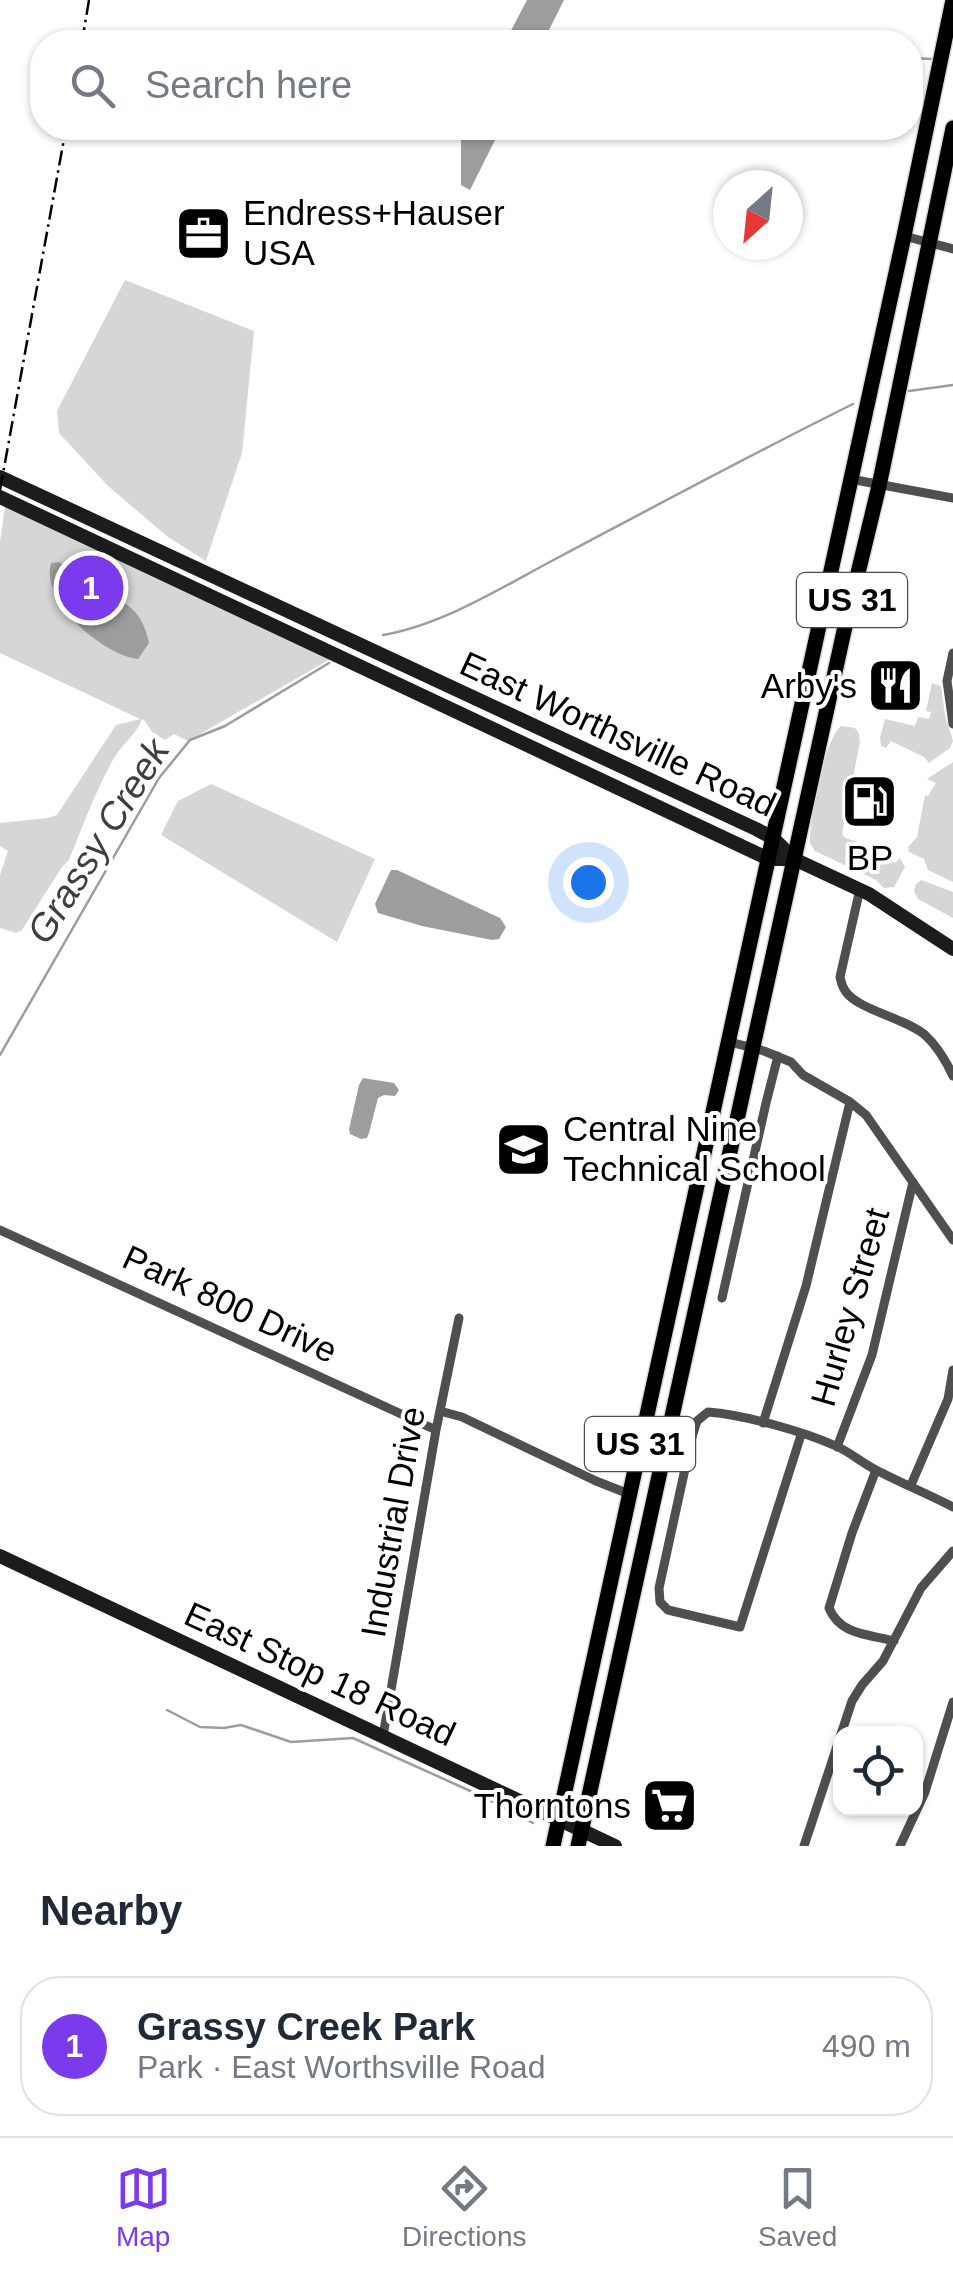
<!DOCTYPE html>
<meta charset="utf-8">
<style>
:root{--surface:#fff;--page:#f2f2f3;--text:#1f2937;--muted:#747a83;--line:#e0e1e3;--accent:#7c3aed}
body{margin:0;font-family:Arial,sans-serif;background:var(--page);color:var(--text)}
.controls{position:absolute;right:30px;bottom:30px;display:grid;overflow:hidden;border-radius:20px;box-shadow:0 2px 8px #0004}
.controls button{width:90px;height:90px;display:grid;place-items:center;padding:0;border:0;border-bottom:2px solid var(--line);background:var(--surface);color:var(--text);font:50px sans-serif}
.compass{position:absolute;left:713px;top:170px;width:90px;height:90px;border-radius:50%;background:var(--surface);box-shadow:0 2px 8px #0004;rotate:207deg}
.you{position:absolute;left:588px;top:882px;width:35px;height:35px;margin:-25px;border:8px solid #fff;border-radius:50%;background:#1a73e8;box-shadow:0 0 0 15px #1a73e833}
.badge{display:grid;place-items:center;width:65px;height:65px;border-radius:50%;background:var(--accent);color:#fff;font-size:32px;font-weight:700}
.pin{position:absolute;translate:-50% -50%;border:5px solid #fff;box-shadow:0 2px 10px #0006}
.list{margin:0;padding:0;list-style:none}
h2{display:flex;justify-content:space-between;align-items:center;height:130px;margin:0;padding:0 40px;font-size:42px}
h2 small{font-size:32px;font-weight:400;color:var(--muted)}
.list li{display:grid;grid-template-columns:65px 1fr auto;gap:30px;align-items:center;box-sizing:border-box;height:140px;margin:0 20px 20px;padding:0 20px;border:2px solid var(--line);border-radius:40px}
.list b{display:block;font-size:38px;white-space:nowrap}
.list p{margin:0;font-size:32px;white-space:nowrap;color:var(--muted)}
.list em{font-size:32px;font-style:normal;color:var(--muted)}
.icon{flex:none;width:55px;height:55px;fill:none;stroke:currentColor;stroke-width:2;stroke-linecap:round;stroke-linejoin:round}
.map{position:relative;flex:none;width:953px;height:1846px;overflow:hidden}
.search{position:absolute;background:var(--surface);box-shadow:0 2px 8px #0004;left:30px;right:30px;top:30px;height:110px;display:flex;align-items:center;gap:25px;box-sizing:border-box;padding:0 35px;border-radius:40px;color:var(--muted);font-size:38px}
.sheet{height:290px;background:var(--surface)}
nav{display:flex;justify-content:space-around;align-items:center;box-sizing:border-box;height:140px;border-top:2px solid var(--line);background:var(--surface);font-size:28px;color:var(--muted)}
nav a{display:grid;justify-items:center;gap:5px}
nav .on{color:var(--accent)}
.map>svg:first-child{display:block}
</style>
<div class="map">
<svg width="953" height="1846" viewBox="0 0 953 1846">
<rect width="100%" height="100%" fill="#fff"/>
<path fill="#d6d6d6" d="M 125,280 L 254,331 L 242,453 L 206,561 L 168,537 L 108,486 L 59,433 L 57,411 Z
M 5,506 L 332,658 L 188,741 L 174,734 L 165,740 L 152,732 L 145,721 L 142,719 C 136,735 123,743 114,758 C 96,790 83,825 69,860 L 62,867 L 22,930 L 16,933 L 0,928 L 0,875 L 8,851 L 0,846 L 0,823 L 48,818 L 57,815 L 116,725 L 140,719 L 0,653 L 0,542 Z
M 932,683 L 941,686 L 945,715 L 953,741 L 950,748 L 929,763 L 924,757 L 891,741 L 886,748 L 881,746 L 880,738 L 885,719 L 915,726 L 918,717 L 929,719 L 931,712 L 926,711 Z
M 841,726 L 855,728 L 859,734 L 860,742 L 842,834 L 845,838 L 865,844 L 864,851 L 870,852 L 872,846 L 876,847 L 876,854 L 895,863 L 900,858 L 905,867 L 894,887 L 884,888 L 876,880 L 815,851 L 810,843 C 810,818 823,742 841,726 Z
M 953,762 L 953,882 L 928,870 L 924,859 L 909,852 L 908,847 L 917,837 L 925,795 L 928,796 L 936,783 L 927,779 Z
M 211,784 L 375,859 L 337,942 L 161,835 L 178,801 Z
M 921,880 L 953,892 L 953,918 L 918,899 L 914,891 L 916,884 Z"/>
<path fill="#9d9d9d" d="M 527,0 L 564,0 L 543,42 L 505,42 Z
M 461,128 L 501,128 L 470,190 L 461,185 Z
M 59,562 C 73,571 83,583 96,592 C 102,596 104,595 111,597 C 134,605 144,619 149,643 L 138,659 C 103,655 40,601 51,563 Z
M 391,870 L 397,870 L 500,918 L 506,927 L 499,939 L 492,940 L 422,926 L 378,913 L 375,904 Z
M 363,1078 L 394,1083 L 399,1090 L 395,1096 L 384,1095 L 378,1098 L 369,1133 L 367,1138 L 361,1139 L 350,1134 L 349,1129 L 359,1085 Z"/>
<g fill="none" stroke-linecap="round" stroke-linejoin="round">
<path stroke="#9d9d9d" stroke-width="2.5" d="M 910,58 L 932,59
M 909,391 L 953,385
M 383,635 C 446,624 507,584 563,555 C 659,504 756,452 853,404
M 0,1055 L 159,778 L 190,740 L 225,726 L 329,663
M 167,1710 L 200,1727 L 224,1728 L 241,1725 L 291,1742 L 353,1738 L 477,1794
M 489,1800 L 533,1823"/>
<defs>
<path id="primary" d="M 553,1846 L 904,236 L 953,0
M 578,1846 L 844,631 L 879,486 L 953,128"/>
</defs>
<use href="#primary" stroke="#dbdbdb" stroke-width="18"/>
<path stroke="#4f4f4f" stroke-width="9" d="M 904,236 L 953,249
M 850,479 L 953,498
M 953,653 L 947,681 L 953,724
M 860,889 L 840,977 C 841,982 843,988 846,992 C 859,1010 905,1018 925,1035 C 937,1046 946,1061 953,1076
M 730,1042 L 764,1051 L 791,1062 L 803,1075 L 850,1102 L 866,1115 L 953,1240
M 0,1230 L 436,1430
M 722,1298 L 766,1103 L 778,1056
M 440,1411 L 462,1417 L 596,1481 L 629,1494
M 763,1423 L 806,1286 L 850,1102
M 801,1435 L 740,1627 L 668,1610 L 660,1602 L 659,1588 L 692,1437 L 697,1421 L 708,1412 C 745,1415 802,1431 836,1446 C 850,1452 862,1463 876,1470 C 901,1483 928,1494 953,1507
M 837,1447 L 872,1355 L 913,1182
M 876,1470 L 852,1533 L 829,1608 C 840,1635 868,1634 894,1641
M 911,1485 L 948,1399 L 953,1370
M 383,1736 L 436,1430 L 459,1318
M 804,1846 L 852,1701 L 862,1685 L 883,1661 L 921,1588 L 953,1551
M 900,1846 L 925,1792 L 953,1702"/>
<path stroke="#1c1c1c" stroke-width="14" d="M 0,477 L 756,829 L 773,838 L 794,859 L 869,894 L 953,949
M 0,497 L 769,859 L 794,859
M 0,1556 L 615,1846"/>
<use href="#primary" stroke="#000" stroke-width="15"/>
<path stroke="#000" stroke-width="2.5" stroke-dasharray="15 5 2.5 5" stroke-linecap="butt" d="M 82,42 L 89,0
M 0,490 L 66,128"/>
</g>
<defs>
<symbol id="office-square" viewBox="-11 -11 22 22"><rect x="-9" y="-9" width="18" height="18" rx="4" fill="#000" stroke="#fff"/><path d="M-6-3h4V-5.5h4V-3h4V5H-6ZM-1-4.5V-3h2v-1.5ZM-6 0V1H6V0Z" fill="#fff"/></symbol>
<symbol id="restaurant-square" viewBox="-11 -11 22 22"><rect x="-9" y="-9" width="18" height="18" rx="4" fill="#000" stroke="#fff"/><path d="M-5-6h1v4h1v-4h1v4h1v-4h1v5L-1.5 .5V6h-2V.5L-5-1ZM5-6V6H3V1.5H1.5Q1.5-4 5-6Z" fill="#fff"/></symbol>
<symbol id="fuel-square" viewBox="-11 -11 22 22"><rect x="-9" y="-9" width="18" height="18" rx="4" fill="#000" stroke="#fff"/><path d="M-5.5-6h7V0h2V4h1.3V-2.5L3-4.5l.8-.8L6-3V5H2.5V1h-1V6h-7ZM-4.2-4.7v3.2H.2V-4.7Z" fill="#fff"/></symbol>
<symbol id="school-square" viewBox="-11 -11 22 22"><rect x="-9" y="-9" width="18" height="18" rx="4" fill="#000" stroke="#fff"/><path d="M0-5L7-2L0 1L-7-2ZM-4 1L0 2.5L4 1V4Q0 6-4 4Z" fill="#fff"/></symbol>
<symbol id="supermarket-square" viewBox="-11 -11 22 22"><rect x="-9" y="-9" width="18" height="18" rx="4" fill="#000" stroke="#fff"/><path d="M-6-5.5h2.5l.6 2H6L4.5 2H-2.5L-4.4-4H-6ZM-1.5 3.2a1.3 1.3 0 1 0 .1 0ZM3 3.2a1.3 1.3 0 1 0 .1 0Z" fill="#fff"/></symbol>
</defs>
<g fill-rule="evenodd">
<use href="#office-square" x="172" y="202" width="63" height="63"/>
<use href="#restaurant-square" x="864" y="654" width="63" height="63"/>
<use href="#fuel-square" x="838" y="770" width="63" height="63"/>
<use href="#school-square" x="492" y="1118" width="63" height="63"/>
<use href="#supermarket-square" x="638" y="1774" width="63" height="63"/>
</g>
<g text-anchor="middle" stroke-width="8" stroke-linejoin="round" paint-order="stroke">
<g fill="#fff" stroke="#4c4c4c" stroke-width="2.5">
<rect x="797" y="573" width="110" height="54" rx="8"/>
<rect x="585" y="1417" width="110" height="54" rx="8"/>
</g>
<g font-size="32" font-weight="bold" fill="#000">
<text x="852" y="611">US 31</text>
<text x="640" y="1455">US 31</text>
</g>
<g font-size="35" fill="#000" stroke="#fff" text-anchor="start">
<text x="243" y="225">Endress+Hauser<tspan x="243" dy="40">USA</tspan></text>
<text x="857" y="698" text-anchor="end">Arby's</text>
<text x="870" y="870" text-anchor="middle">BP</text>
<text x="563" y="1141">Central Nine<tspan x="563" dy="40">Technical School</tspan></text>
<text x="631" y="1818" text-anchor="end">Thorntons</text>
</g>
<g font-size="35" fill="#000" stroke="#fff">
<text transform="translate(618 734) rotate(25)" y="12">East Worthsville Road</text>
<text transform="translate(230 1304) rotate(25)" y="12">Park 800 Drive</text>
<text transform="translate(850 1307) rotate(-74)" y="12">Hurley Street</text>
<text transform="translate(393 1522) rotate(-80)" y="12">Industrial Drive</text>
<text transform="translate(320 1674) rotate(25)" y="12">East Stop 18 Road</text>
</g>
<g font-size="38" font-style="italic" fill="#3e3e3e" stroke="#fff">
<text transform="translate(98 841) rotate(-58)" y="13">Grassy Creek</text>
</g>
</g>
</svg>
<div class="controls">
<button><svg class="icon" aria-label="locate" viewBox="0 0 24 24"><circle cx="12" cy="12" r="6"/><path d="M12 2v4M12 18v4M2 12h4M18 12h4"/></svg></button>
</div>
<svg class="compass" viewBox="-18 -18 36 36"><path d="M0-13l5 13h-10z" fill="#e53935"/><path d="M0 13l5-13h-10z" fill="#747a83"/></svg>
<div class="you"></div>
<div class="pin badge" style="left:91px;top:588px">1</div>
<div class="search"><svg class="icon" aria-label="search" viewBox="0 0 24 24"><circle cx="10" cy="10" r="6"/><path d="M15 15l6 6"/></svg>Search here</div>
</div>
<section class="sheet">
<h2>Nearby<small></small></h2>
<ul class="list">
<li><span class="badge">1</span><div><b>Grassy Creek Park</b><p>Park · East Worthsville Road</p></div><em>490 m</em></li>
</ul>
</section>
<nav>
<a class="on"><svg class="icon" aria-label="map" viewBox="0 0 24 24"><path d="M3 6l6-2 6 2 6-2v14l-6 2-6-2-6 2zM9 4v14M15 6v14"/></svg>Map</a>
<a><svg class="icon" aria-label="directions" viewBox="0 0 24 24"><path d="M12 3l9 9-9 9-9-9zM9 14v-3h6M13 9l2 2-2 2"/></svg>Directions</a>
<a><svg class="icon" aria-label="saved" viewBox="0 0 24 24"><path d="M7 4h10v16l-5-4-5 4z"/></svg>Saved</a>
</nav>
